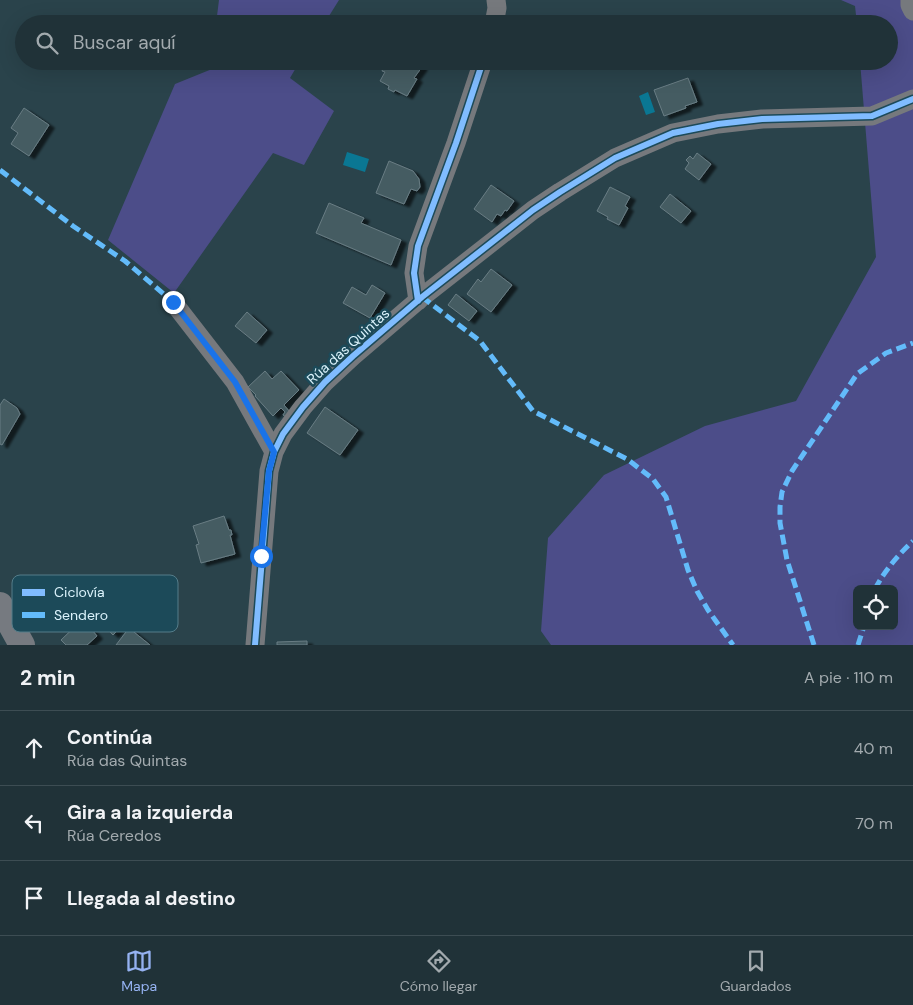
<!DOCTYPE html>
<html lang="es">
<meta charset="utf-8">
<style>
:root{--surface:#203238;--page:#283a40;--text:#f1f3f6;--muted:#a2aaae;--line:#3d4d53;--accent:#95b2f1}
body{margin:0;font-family:"DM Sans",sans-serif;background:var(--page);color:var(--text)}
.controls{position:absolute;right:15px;bottom:15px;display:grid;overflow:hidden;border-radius:8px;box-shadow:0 5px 20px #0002}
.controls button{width:45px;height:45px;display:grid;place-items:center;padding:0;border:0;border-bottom:1px solid var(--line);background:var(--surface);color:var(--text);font:25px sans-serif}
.stop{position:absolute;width:15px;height:15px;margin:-11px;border:4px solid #1a73e8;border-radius:50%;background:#fff}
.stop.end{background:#1a73e8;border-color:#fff;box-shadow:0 1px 5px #0008}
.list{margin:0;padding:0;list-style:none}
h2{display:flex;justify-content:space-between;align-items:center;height:65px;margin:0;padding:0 20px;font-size:21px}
h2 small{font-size:16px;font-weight:400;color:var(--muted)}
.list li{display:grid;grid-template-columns:32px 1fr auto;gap:15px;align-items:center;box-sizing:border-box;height:75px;padding:0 20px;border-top:1px solid var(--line)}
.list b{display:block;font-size:19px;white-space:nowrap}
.list p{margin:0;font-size:16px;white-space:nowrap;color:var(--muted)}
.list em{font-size:16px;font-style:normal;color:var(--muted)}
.icon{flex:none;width:28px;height:28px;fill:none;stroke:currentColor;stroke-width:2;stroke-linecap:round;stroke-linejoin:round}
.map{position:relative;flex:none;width:913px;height:645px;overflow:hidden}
.search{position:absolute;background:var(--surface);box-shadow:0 5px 20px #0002;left:15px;right:15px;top:15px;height:55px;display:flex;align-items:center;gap:12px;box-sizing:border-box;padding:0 18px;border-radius:28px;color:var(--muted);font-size:19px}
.sheet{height:290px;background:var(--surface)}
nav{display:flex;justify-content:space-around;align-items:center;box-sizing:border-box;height:70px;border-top:1px solid var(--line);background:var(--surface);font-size:14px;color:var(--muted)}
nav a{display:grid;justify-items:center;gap:2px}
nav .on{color:var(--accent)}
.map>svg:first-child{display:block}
</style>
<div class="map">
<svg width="913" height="645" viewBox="0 0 913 645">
<defs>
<filter id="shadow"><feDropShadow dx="5.5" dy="3" stdDeviation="1" flood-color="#0009"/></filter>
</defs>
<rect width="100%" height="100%" fill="#2a434b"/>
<path fill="#4c4d89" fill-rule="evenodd" d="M 219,0 L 339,0 L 324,24 L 216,24 Z
M 841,0 L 913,0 L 913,645 L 551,645 L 541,631 L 548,538 L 604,475 L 705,426 L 796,401 L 876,257 L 860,61 L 889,61 L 889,24 L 857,24 L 855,6 ZM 857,589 L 894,589 L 894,626 L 857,626 Z
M 213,61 L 300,61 L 290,78 L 334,111 L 304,165 L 273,153 L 174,293 L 108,240 L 175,84 L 212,69 Z"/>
<path fill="#0a7793" d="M 648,92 L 655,112 L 646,115 L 639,96 Z
M 347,152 L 369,159 L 365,172 L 343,165 Z"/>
<path fill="#455c62" stroke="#697d84" filter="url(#shadow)" d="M 386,61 L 422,62 L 421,66 L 422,67 L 414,78 L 417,79 L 407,96 L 395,90 L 394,92 L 388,89 L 389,86 L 380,81 L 385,72 L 382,71 Z
M 688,78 L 697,102 L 685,106 L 686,108 L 664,116 L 654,90 Z
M 24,108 L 49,125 L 29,156 L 11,144 L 18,133 L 11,128 Z
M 697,153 L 711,164 L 699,180 L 685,169 L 689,163 L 686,160 L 690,156 L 693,159 Z
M 389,161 L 413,171 L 419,179 L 420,187 L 417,191 L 411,189 L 404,204 L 376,193 Z
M 491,185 L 514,201 L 507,211 L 505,210 L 501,216 L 497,214 L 492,222 L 474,209 Z
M 610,187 L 630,197 L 625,206 L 628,208 L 619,225 L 607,219 L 608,217 L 597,211 Z
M 670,194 L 691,211 L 681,223 L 660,207 Z
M 329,203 L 364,218 L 361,223 L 401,240 L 391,265 L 316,233 Z
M 491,269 L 512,285 L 491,312 L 467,294 L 478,279 L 481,282 Z
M 372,285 L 385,293 L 370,318 L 343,303 L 352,287 L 366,295 Z
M 456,294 L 477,311 L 469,321 L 448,305 Z
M 247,312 L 267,330 L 256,343 L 235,326 Z
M 265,371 L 272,379 L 281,371 L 299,390 L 284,405 L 290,412 L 286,417 L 283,415 L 285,412 L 281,408 L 273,416 L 255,396 L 256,395 L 248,387 Z
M 4,399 L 17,408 L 20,414 L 2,445 L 0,444 L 0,405 Z
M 325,407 L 358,430 L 340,455 L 307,433 Z
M 224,516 L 229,530 L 231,530 L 232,535 L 230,535 L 235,554 L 201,563 L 196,545 L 199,544 L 193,526 Z
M 109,613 L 122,626 L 113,635 L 100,621 Z
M 83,619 L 97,636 L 87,645 L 66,645 L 61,640 Z
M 129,628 L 150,645 L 116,645 Z
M 307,641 L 307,645 L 277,645 L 277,642 Z"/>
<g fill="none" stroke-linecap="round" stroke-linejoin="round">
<path stroke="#76797d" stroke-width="19" d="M 910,0 L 910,5 L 913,11
M 494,24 L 497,8 L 496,0
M 418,301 L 414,273 L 418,246 L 456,143 L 483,61
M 173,302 L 235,382 L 274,452
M 255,645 L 269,471 L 274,452 L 283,434 L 303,407 L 325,382 L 353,356 L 422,297 L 533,210 L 560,192 L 615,158 L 673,133 L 718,124 L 762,119 L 872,116 L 913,99"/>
<path stroke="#767a80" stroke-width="26" d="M 0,605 L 22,645"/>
<path stroke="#63bbfa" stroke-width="5" stroke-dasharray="10 5" stroke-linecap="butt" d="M 0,170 L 73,226 L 125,261 L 173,302
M 422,297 L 480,341 L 533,411 L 627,459 L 653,479 L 666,497 L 688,570 L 697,591 L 708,610 L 733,645
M 875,589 C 885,570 898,555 913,541
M 814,645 L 787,560 L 780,523 L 780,507 L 782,492 L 792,471 L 857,374 L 886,353 L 913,343
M 858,645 L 864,626"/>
<defs>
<path id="cycleway" d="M 418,301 L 414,273 L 418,246 L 456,143 L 483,61
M 255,645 L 269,471 L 274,452 L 283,434 L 303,407 L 325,382 L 353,356 L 422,297 L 533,210 L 560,192 L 615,158 L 673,133 L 718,124 L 762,119 L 872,116 L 913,99"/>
</defs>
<use href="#cycleway" stroke="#1c4a59" stroke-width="9"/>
<use href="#cycleway" stroke="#80bcff" stroke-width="6"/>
</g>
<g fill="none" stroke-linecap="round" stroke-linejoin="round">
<path stroke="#1a73e8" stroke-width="6" d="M 173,302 L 235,382 L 274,452 L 269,471 L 261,556"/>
</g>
<g text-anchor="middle" stroke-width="5" stroke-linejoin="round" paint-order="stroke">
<g font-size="14" fill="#dbf3fc" stroke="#1c4a59">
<text transform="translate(348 346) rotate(-42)" y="5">Rúa das Quintas</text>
</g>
</g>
<rect x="12" y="575" width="166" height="57" rx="8" fill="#1c4a59" stroke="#557d8a" stroke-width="1"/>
<rect x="22" y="589" width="23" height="7" fill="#80bcff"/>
<rect x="22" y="612" width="23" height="6" fill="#63bbfa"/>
<g font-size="14" fill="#dbf3fc">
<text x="54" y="597">Ciclovía</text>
<text x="54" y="620">Sendero</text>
</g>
</svg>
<div class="controls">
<button><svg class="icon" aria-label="locate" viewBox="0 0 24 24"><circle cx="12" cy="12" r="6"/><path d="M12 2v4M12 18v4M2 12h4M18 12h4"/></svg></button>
</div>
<div class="stop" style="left:261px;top:556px"></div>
<div class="stop end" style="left:173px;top:302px"></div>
<div class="search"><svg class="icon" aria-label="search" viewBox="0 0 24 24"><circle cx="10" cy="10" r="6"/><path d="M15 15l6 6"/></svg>Buscar aquí</div>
</div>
<section class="sheet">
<h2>2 min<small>A pie · 110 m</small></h2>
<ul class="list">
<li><svg class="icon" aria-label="ahead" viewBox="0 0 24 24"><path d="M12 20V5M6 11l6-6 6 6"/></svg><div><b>Continúa</b><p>Rúa das Quintas</p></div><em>40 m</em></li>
<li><svg class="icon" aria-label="left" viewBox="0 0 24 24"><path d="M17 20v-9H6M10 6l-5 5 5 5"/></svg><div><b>Gira a la izquierda</b><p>Rúa Ceredos</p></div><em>70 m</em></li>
<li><svg class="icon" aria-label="arrive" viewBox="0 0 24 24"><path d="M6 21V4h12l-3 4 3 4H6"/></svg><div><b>Llegada al destino</b></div></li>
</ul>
</section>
<nav>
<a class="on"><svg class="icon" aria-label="map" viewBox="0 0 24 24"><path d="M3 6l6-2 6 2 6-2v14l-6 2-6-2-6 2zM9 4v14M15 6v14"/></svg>Mapa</a>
<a><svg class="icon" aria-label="directions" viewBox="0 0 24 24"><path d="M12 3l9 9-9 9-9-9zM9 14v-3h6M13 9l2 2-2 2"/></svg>Cómo llegar</a>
<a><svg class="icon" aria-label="saved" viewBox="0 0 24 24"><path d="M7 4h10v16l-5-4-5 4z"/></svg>Guardados</a>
</nav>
